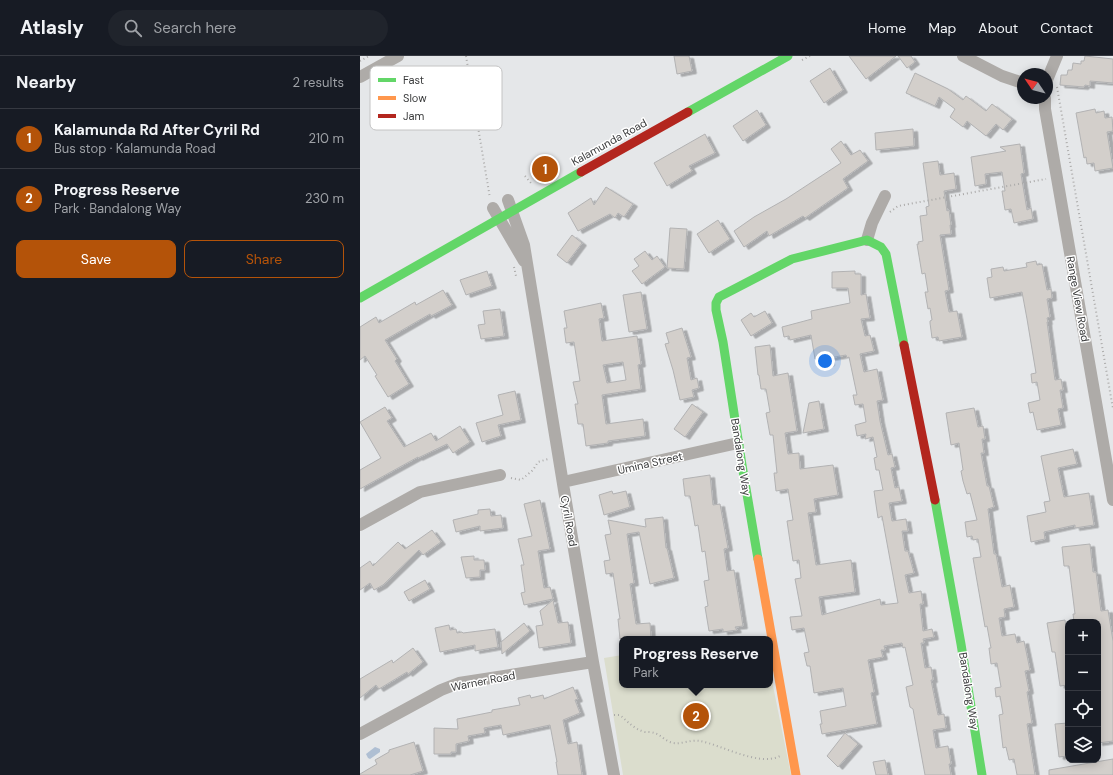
<!DOCTYPE html>
<meta charset="utf-8">
<style>
:root{--surface:#171b24;--page:#20242c;--text:#f1f3f6;--muted:#9ea1a6;--line:#363941;--accent:#b45309}
body{margin:0;font-family:"DM Sans",sans-serif;background:var(--page);color:var(--text)}
.controls{position:absolute;right:12px;bottom:12px;display:grid;overflow:hidden;border-radius:8px;box-shadow:0 2px 10px #0003}
.controls button{width:36px;height:36px;display:grid;place-items:center;padding:0;border:0;border-bottom:1px solid var(--line);background:var(--surface);color:var(--text);font:20px sans-serif}
.compass{position:absolute;left:657px;top:12px;width:36px;height:36px;border-radius:50%;background:var(--surface);box-shadow:0 2px 10px #0003;rotate:305deg}
.you{position:absolute;left:465px;top:305px;width:14px;height:14px;margin:-10px;border:3px solid #fff;border-radius:50%;background:#1a73e8;box-shadow:0 0 0 6px #1a73e833}
.badge{display:grid;place-items:center;width:26px;height:26px;border-radius:50%;background:var(--accent);color:#fff;font-size:13px;font-weight:700}
.pin{position:absolute;translate:-50% -50%;border:2px solid #fff;box-shadow:0 1px 4px #0006}
.popup{position:absolute;left:259px;top:580px;width:154px;height:52px;box-sizing:border-box;display:grid;place-content:center;border-radius:8px;background:var(--surface);filter:drop-shadow(0 1px 3px #0005);font-size:13px;white-space:nowrap;color:var(--muted)}
.popup b{font-size:15px;color:var(--text)}
.popup::after{content:'';position:absolute;left:50%;top:100%;margin-left:-8px;border:8px solid transparent;border-top-color:var(--surface)}
.list{margin:0;padding:0;list-style:none}
h2{display:flex;justify-content:space-between;align-items:center;height:52px;margin:0;padding:0 16px;font-size:17px}
h2 small{font-size:13px;font-weight:400;color:var(--muted)}
.list li{display:grid;grid-template-columns:26px 1fr auto;gap:12px;align-items:center;box-sizing:border-box;height:60px;padding:0 16px;border-top:1px solid var(--line)}
.list b{display:block;font-size:15px;white-space:nowrap}
.list p{margin:0;font-size:13px;white-space:nowrap;color:var(--muted)}
.list em{font-size:13px;font-style:normal;color:var(--muted)}
.actions{display:flex;gap:8px;padding:12px 16px}
.actions a{flex:1;padding:9px 0;border:1px solid var(--accent);border-radius:8px;text-align:center;font-size:14px;color:var(--accent)}
.actions .main{background:var(--accent);color:#fff}
.icon{flex:none;width:22px;height:22px;fill:none;stroke:currentColor;stroke-width:2;stroke-linecap:round;stroke-linejoin:round}
.map{position:relative;flex:none;width:753px;height:719px;overflow:hidden}
header{display:flex;align-items:center;gap:24px;box-sizing:border-box;height:56px;padding:0 20px;background:var(--surface);border-bottom:1px solid var(--line)}
header strong{font-size:19px}
nav{display:flex;gap:22px;margin-inline-start:auto;font-size:14px}
.search{width:280px;height:36px;background:var(--page);display:flex;align-items:center;gap:10px;box-sizing:border-box;padding:0 14px;border-radius:22px;color:var(--muted);font-size:15px}
main{display:flex}
aside{flex:1;background:var(--surface)}
.map>svg:first-child{display:block}
</style>
<header>
<strong>Atlasly</strong>
<div class="search"><svg class="icon" aria-label="search" viewBox="0 0 24 24"><circle cx="10" cy="10" r="6"/><path d="M15 15l6 6"/></svg>Search here</div>
<nav><a>Home</a><a>Map</a><a>About</a><a>Contact</a></nav>
</header>
<main>
<aside>
<h2>Nearby<small>2 results</small></h2>
<ul class="list">
<li><span class="badge">1</span><div><b>Kalamunda Rd After Cyril Rd</b><p>Bus stop · Kalamunda Road</p></div><em>210 m</em></li>
<li><span class="badge">2</span><div><b>Progress Reserve</b><p>Park · Bandalong Way</p></div><em>230 m</em></li>
</ul>
<div class="actions"><a class="main">Save</a><a>Share</a></div>
</aside>
<div class="map">
<svg width="753" height="719" viewBox="0 0 753 719">
<defs>
<filter id="shadow"><feDropShadow dx="4.5" dy="2.5" stdDeviation="0" flood-color="#0004"/></filter>
</defs>
<rect width="100%" height="100%" fill="#e5e7e9"/>
<path fill="#dbddcd" d="M 262,599 L 262,629 L 410,629 L 410,615 L 431,719 L 263,719 L 244,602 Z"/>
<path fill="#afbfd3" d="M 15,691 L 20,693 L 20,696 L 10,703 L 8,702 L 6,698 Z"/>
<path fill="#d3cfcb" stroke="#b2b2b3" fill-rule="evenodd" filter="url(#shadow)" d="M 314,0 L 329,0 L 332,15 L 317,18 Z
M 489,0 L 536,0 L 506,23 Z
M 538,0 L 551,0 L 555,6 L 547,12 Z
M 725,0 L 753,3 L 753,27 L 730,25 L 730,30 L 725,29 L 724,31 L 700,29 L 701,19 L 707,19 L 708,14 L 712,14 L 713,7 L 721,8 L 721,5 L 724,5 Z
M 470,12 L 483,34 L 464,47 L 450,25 Z
M 555,17 L 588,33 L 603,44 L 606,40 L 626,55 L 632,48 L 652,63 L 643,74 L 636,68 L 626,80 L 607,65 L 603,71 L 590,61 L 595,53 L 579,41 L 575,50 L 546,37 Z
M 735,53 L 736,57 L 744,55 L 745,62 L 752,61 L 753,75 L 747,76 L 753,112 L 735,115 L 734,107 L 727,108 L 726,101 L 724,102 L 716,57 Z
M 397,54 L 406,69 L 383,85 L 373,70 Z
M 553,73 L 554,90 L 516,94 L 515,77 Z
M 345,78 L 355,97 L 329,110 L 332,115 L 307,130 L 294,107 Z
M 481,85 L 491,99 L 500,94 L 508,105 L 483,123 L 488,132 L 445,162 L 443,160 L 409,180 L 407,175 L 384,191 L 374,175 L 394,161 L 426,143 L 481,107 L 471,93 Z
M 660,88 L 664,117 L 661,118 L 667,154 L 671,152 L 673,163 L 654,167 L 651,153 L 645,154 L 642,135 L 645,135 L 642,116 L 625,118 L 626,128 L 615,130 L 611,101 L 646,95 L 640,91 Z
M 578,105 L 580,119 L 594,117 L 596,133 L 584,135 L 587,155 L 589,154 L 591,169 L 590,169 L 591,178 L 580,179 L 589,234 L 585,235 L 589,256 L 597,255 L 602,281 L 579,285 L 578,281 L 572,282 L 570,267 L 570,265 L 572,264 L 570,252 L 568,253 L 565,236 L 568,236 L 565,217 L 562,218 L 557,188 L 559,188 L 558,186 L 563,185 L 560,160 L 567,159 L 566,151 L 569,150 L 563,107 Z
M 246,131 L 273,148 L 264,161 L 258,157 L 255,162 L 250,158 L 218,175 L 208,157 L 231,142 L 234,149 Z
M 358,164 L 370,183 L 349,197 L 337,178 Z
M 310,172 L 327,173 L 324,213 L 307,212 Z
M 212,179 L 222,187 L 207,207 L 197,199 Z
M 285,195 L 292,204 L 297,200 L 305,211 L 282,228 L 272,215 L 279,210 L 274,203 Z
M 676,205 L 677,209 L 682,208 L 687,234 L 691,233 L 692,242 L 687,243 L 690,261 L 687,262 L 688,266 L 687,266 L 695,324 L 701,323 L 703,334 L 700,334 L 703,352 L 698,353 L 701,369 L 677,374 L 673,356 L 670,357 L 668,347 L 680,344 L 677,326 L 672,327 L 671,318 L 676,317 L 667,263 L 662,236 L 630,242 L 627,222 L 632,221 L 631,213 L 643,211 L 644,215 L 667,211 L 666,207 Z
M 127,215 L 132,230 L 106,239 L 100,224 Z
M 495,215 L 495,218 L 501,218 L 501,239 L 506,238 L 510,262 L 501,263 L 505,280 L 510,279 L 514,295 L 500,298 L 504,316 L 517,313 L 523,344 L 517,345 L 520,365 L 528,399 L 532,398 L 535,411 L 531,412 L 535,432 L 539,431 L 542,445 L 529,447 L 532,465 L 546,463 L 548,475 L 542,475 L 545,495 L 548,495 L 554,517 L 545,519 L 549,537 L 561,535 L 563,548 L 560,548 L 563,575 L 572,573 L 574,581 L 563,583 L 564,587 L 561,587 L 565,612 L 571,611 L 573,624 L 571,624 L 578,659 L 584,658 L 586,672 L 573,674 L 576,692 L 588,690 L 591,708 L 589,708 L 591,719 L 565,719 L 553,653 L 550,651 L 546,631 L 553,629 L 545,591 L 543,592 L 542,587 L 524,590 L 525,594 L 521,594 L 523,601 L 508,604 L 514,636 L 511,637 L 517,668 L 462,678 L 460,668 L 462,668 L 460,655 L 486,650 L 483,632 L 454,637 L 450,610 L 447,610 L 444,597 L 449,596 L 444,572 L 432,574 L 430,561 L 442,560 L 435,523 L 441,522 L 439,504 L 433,505 L 431,492 L 427,465 L 433,464 L 428,433 L 416,435 L 414,417 L 417,417 L 413,379 L 410,379 L 406,357 L 410,356 L 406,333 L 401,333 L 399,319 L 398,319 L 395,291 L 410,289 L 413,320 L 428,317 L 437,375 L 425,377 L 428,398 L 439,397 L 440,413 L 473,409 L 478,439 L 454,443 L 456,456 L 448,457 L 456,509 L 491,504 L 495,536 L 459,541 L 462,559 L 520,543 L 521,549 L 538,547 L 522,460 L 518,462 L 514,435 L 523,434 L 519,414 L 516,414 L 514,402 L 517,401 L 513,381 L 505,383 L 506,378 L 497,380 L 495,369 L 506,366 L 503,348 L 495,349 L 493,339 L 497,339 L 489,301 L 487,302 L 486,299 L 469,302 L 470,307 L 461,308 L 459,303 L 455,303 L 451,279 L 430,284 L 429,280 L 424,281 L 422,271 L 452,263 L 451,255 L 490,247 L 488,232 L 472,232 L 472,216 Z
M 83,234 L 92,249 L 71,260 L 70,258 L 25,284 L 37,303 L 35,305 L 49,328 L 28,341 L 15,320 L 17,319 L 5,300 L 0,304 L 0,271 L 16,261 L 19,267 L 55,246 L 56,249 Z
M 281,236 L 287,273 L 269,276 L 263,239 Z
M 241,247 L 244,262 L 239,263 L 242,285 L 277,280 L 281,308 L 278,309 L 281,333 L 242,339 L 246,368 L 283,363 L 285,380 L 248,385 L 248,387 L 226,390 L 223,368 L 218,368 L 215,348 L 218,348 L 213,326 L 220,325 L 214,286 L 206,287 L 204,272 L 207,272 L 204,255 ZM 263,306 L 266,324 L 247,327 L 243,309 Z
M 140,253 L 144,280 L 121,283 L 118,269 L 125,268 L 123,255 Z
M 405,255 L 412,267 L 391,280 L 381,264 L 391,257 L 394,261 Z
M 322,272 L 331,301 L 327,302 L 331,324 L 337,322 L 339,332 L 332,334 L 334,341 L 320,344 L 313,314 L 305,288 L 309,287 L 306,277 Z
M 155,335 L 161,364 L 138,369 L 141,380 L 122,386 L 116,367 L 143,359 L 138,339 Z
M 459,345 L 464,373 L 443,377 L 449,347 Z
M 332,348 L 343,356 L 325,381 L 314,373 Z
M 25,351 L 32,362 L 27,365 L 44,391 L 71,377 L 76,385 L 100,370 L 110,386 L 93,397 L 87,388 L 58,402 L 58,401 L 0,433 L 0,414 L 21,402 L 0,366 Z
M 614,352 L 618,371 L 623,370 L 625,383 L 622,383 L 624,397 L 621,397 L 627,430 L 629,430 L 634,451 L 628,453 L 634,498 L 636,498 L 642,531 L 650,529 L 654,551 L 644,553 L 645,561 L 639,562 L 642,580 L 655,578 L 657,587 L 664,585 L 670,614 L 665,615 L 669,635 L 667,636 L 672,667 L 667,668 L 675,719 L 657,719 L 654,703 L 649,704 L 646,691 L 643,692 L 639,659 L 643,658 L 640,640 L 636,641 L 635,632 L 641,631 L 637,607 L 631,608 L 629,592 L 631,592 L 627,570 L 625,571 L 613,502 L 621,501 L 618,483 L 613,484 L 612,480 L 607,481 L 605,466 L 617,464 L 610,437 L 607,438 L 603,425 L 601,415 L 603,414 L 599,387 L 591,389 L 586,357 Z
M 713,393 L 717,408 L 698,412 L 704,441 L 729,437 L 734,469 L 715,472 L 715,469 L 684,476 L 685,483 L 671,486 L 667,460 L 686,456 L 684,446 L 690,445 L 681,400 Z
M 350,419 L 353,449 L 360,448 L 368,492 L 364,493 L 367,515 L 374,514 L 383,570 L 375,571 L 377,574 L 363,576 L 363,573 L 349,575 L 345,551 L 348,550 L 344,525 L 349,524 L 345,495 L 342,496 L 338,469 L 335,470 L 330,440 L 325,440 L 323,423 Z
M 252,435 L 253,438 L 266,435 L 270,451 L 244,459 L 239,439 Z
M 180,444 L 190,493 L 178,495 L 184,532 L 190,531 L 193,543 L 164,549 L 161,537 L 165,536 L 161,509 L 164,509 L 158,483 L 172,480 L 164,448 Z
M 130,453 L 131,460 L 141,459 L 143,472 L 120,475 L 120,470 L 96,476 L 93,464 L 118,458 L 118,454 Z
M 303,461 L 306,492 L 307,492 L 314,522 L 290,528 L 279,476 L 267,478 L 274,527 L 270,528 L 276,568 L 290,567 L 291,582 L 260,583 L 258,563 L 260,563 L 253,517 L 246,518 L 244,505 L 250,504 L 245,479 L 251,478 L 248,464 L 286,471 L 285,463 Z
M 72,474 L 81,486 L 63,499 L 59,494 L 23,529 L 14,534 L 10,527 L 0,534 L 0,512 L 10,505 L 13,510 L 38,486 L 45,493 Z
M 730,488 L 733,516 L 736,516 L 741,555 L 748,554 L 753,585 L 753,685 L 738,687 L 738,566 L 714,566 L 713,558 L 715,558 L 709,510 L 704,510 L 702,491 Z
M 114,500 L 114,504 L 124,504 L 125,514 L 120,514 L 120,521 L 106,522 L 101,501 Z
M 65,524 L 70,533 L 49,545 L 44,536 Z
M 193,544 L 198,567 L 208,566 L 211,587 L 179,592 L 176,570 L 183,569 L 180,555 Z
M 705,564 L 708,584 L 708,629 L 700,630 L 695,596 L 692,596 L 687,567 Z
M 164,567 L 170,575 L 142,598 L 141,586 Z
M 89,569 L 90,574 L 96,573 L 97,577 L 102,576 L 103,577 L 135,573 L 138,591 L 115,595 L 115,589 L 80,596 L 75,572 Z
M 53,592 L 63,606 L 48,618 L 47,616 L 19,633 L 16,629 L 0,642 L 0,623 L 32,604 L 33,607 Z
M 213,631 L 218,643 L 215,644 L 220,657 L 203,664 L 208,688 L 217,686 L 222,719 L 198,719 L 196,706 L 197,706 L 190,669 L 143,679 L 141,669 L 124,672 L 125,677 L 108,680 L 109,685 L 96,688 L 96,696 L 91,696 L 91,698 L 74,698 L 74,672 L 98,673 L 97,663 L 132,656 L 132,654 L 160,649 L 158,642 L 170,639 L 171,642 L 183,639 L 184,643 Z
M 708,667 L 708,700 L 699,701 L 695,668 Z
M 485,677 L 498,688 L 478,711 L 467,700 Z
M 54,686 L 63,715 L 50,719 L 0,719 L 0,718 L 17,708 L 15,704 L 29,696 L 29,694 Z
M 753,703 L 753,719 L 689,719 L 689,714 Z
M 525,704 L 528,719 L 516,719 L 513,706 Z"/>
<g fill="none" stroke-linecap="round" stroke-linejoin="round">
<path stroke="#abaaa9" stroke-width="2" stroke-dasharray="1 3" stroke-linecap="butt" d="M 106,0 L 130,142
M 442,4 L 450,0
M 0,5 L 9,0
M 697,31 L 753,353
M 165,120 L 171,127
M 530,156 L 538,150 L 686,123
M 154,211 L 156,220
M 151,422 L 161,424 L 173,414 L 178,406 L 188,403
M 254,659 L 260,659 C 268,666 274,673 285,676 C 288,676 292,676 294,677 C 300,678 304,684 310,686 C 319,690 330,683 340,685 C 362,689 399,711 420,700"/>
<path stroke="#aeaba8" stroke-width="12" d="M 603,0 L 642,20 L 663,27
M 0,21 L 38,0
M 687,24 L 697,0
M 685,42 L 685,53 L 753,444
M 148,144 L 164,189 L 204,434 L 233,606 L 254,719
M 133,152 L 164,205
M 507,184 L 512,167 L 525,140
M 203,426 L 378,387
M 0,469 L 60,436 L 140,419
M 0,678 L 81,634 L 99,627 L 233,606"/>
<path stroke="#63d668" stroke-width="9" d="M 328,56 L 428,0
M 0,242 L 221,116
M 575,444 L 601,588 L 622,719
M 398,503 L 382,409 L 363,286 L 356,254 L 356,247 L 359,241 L 432,203 L 507,184 L 521,191 L 526,198 L 544,289"/>
<path stroke="#ff974d" stroke-width="9" d="M 398,503 L 436,719"/>
<path stroke="#b3261e" stroke-width="9" d="M 221,116 L 328,56
M 544,289 L 575,444"/>
</g>
<g text-anchor="middle" stroke-width="3" stroke-linejoin="round" paint-order="stroke">
<g font-size="11" fill="#3a3b3c" stroke="#fff">
<text transform="translate(249 86) rotate(-29)" y="4">Kalamunda Road</text>
<text transform="translate(718 243) rotate(80)" y="4">Range View Road</text>
<text transform="translate(381 401) rotate(81)" y="4">Bandalong Way</text>
<text transform="translate(290 407) rotate(-13)" y="4">Umina Street</text>
<text transform="translate(209 465) rotate(80)" y="4">Cyril Road</text>
<text transform="translate(123 625) rotate(-11)" y="4">Warner Road</text>
<text transform="translate(609 635) rotate(81)" y="4">Bandalong Way</text>
</g>
</g>
<rect x="10" y="10" width="132" height="64" rx="6" fill="#fff" stroke="#c4c4c4" stroke-width="1"/>
<rect x="18" y="22" width="18" height="4" fill="#63d668"/>
<rect x="18" y="40" width="18" height="4" fill="#ff974d"/>
<rect x="18" y="58" width="18" height="4" fill="#b3261e"/>
<g font-size="11" fill="#3a3b3c">
<text x="43" y="28">Fast</text>
<text x="43" y="46">Slow</text>
<text x="43" y="64">Jam</text>
</g>
</svg>
<div class="controls">
<button>+</button>
<button>−</button>
<button><svg class="icon" aria-label="locate" viewBox="0 0 24 24"><circle cx="12" cy="12" r="6"/><path d="M12 2v4M12 18v4M2 12h4M18 12h4"/></svg></button>
<button><svg class="icon" aria-label="layers" viewBox="0 0 24 24"><path d="M12 4l9 5-9 5-9-5zM3 14l9 5 9-5"/></svg></button>
</div>
<svg class="compass" viewBox="-18 -18 36 36"><path d="M0-13l5 13h-10z" fill="#e53935"/><path d="M0 13l5-13h-10z" fill="#9ea1a6"/></svg>
<div class="you"></div>
<div class="pin badge" style="left:185px;top:113px">1</div>
<div class="pin badge" style="left:336px;top:660px">2</div>
<div class="popup"><b>Progress Reserve</b>Park</div>
</div>
</main>
